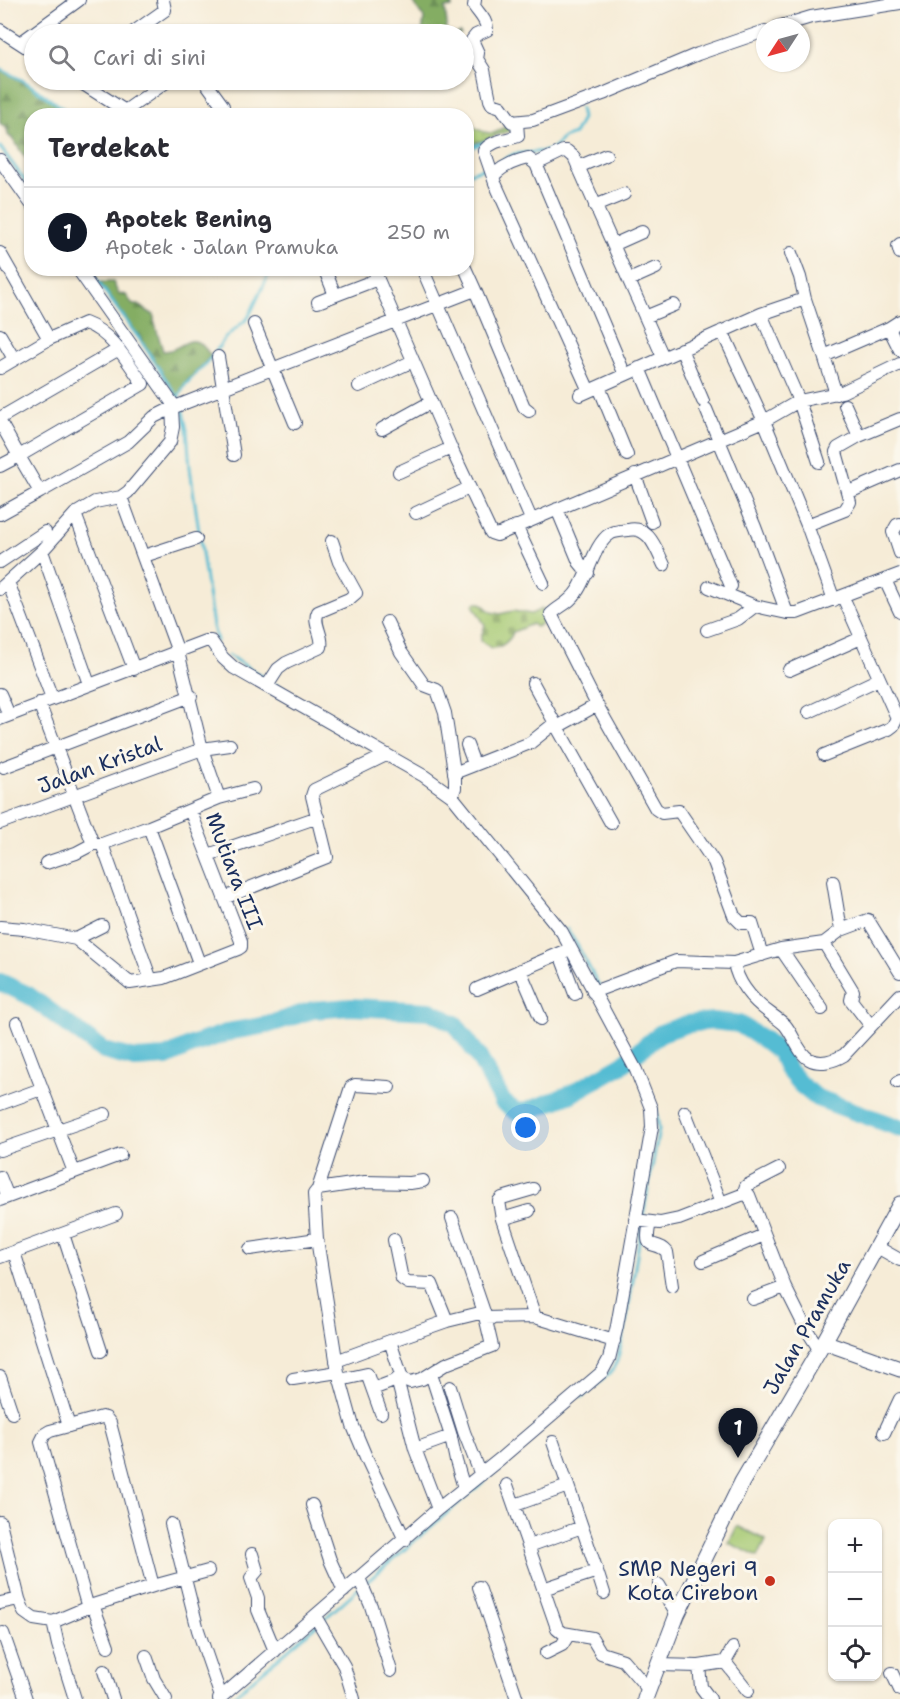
<!DOCTYPE html>
<html lang="id">
<meta charset="utf-8">
<style>
:root{--surface:#fff;--page:#f2f2f3;--text:#2b2b33;--muted:#7c7c81;--line:#e1e1e2;--accent:#111827}
body{margin:0;font-family:"Shantell Sans",sans-serif;background:var(--page);color:var(--text)}
.controls{position:absolute;right:18px;bottom:18px;display:grid;overflow:hidden;border-radius:12px;box-shadow:0 2px 4px #0004}
.controls button{width:54px;height:54px;display:grid;place-items:center;padding:0;border:0;border-bottom:2px solid var(--line);background:var(--surface);color:var(--text);font:30px sans-serif}
.compass{position:absolute;left:756px;top:18px;width:54px;height:54px;border-radius:50%;background:var(--surface);box-shadow:0 2px 4px #0004;rotate:234deg}
.you{position:absolute;left:526px;top:1128px;width:21px;height:21px;margin:-15px;border:4px solid #fff;border-radius:50%;background:#1a73e8;box-shadow:0 0 0 9px #1a73e833}
.badge{display:grid;place-items:center;width:39px;height:39px;border-radius:50%;background:var(--accent);color:#fff;font-size:20px;font-weight:700}
.pin{position:absolute;translate:-50% -50px;filter:drop-shadow(0 2px 3px #0008)}
.pin::after{content:'';position:absolute;top:32px;width:21px;height:18px;background:inherit;clip-path:polygon(0 0,100% 0,50% 100%)}
.list{margin:0;padding:0;list-style:none}
h2{display:flex;justify-content:space-between;align-items:center;height:78px;margin:0;padding:0 24px;font-size:26px}
h2 small{font-size:20px;font-weight:400;color:var(--muted)}
.list li{display:grid;grid-template-columns:39px 1fr auto;gap:18px;align-items:center;box-sizing:border-box;height:90px;padding:0 24px;border-top:2px solid var(--line)}
.list b{display:block;font-size:22px;white-space:nowrap}
.list p{margin:0;font-size:20px;white-space:nowrap;color:var(--muted)}
.list em{font-size:20px;font-style:normal;color:var(--muted)}
.icon{flex:none;width:33px;height:33px;fill:none;stroke:currentColor;stroke-width:2;stroke-linecap:round;stroke-linejoin:round}
.map{position:relative;flex:none;width:900px;height:1699px;overflow:hidden}
.search{position:absolute;background:var(--surface);box-shadow:0 2px 4px #0004;left:24px;top:24px;width:450px;height:66px;display:flex;align-items:center;gap:15px;box-sizing:border-box;padding:0 21px;border-radius:33px;color:var(--muted);font-size:22px}
.panel{position:absolute;background:var(--surface);box-shadow:0 2px 4px #0004;left:24px;top:108px;width:450px;height:168px;border-radius:24px}
.map>svg:first-child{display:block}
</style>
<div class="map">
<svg width="900" height="1699" viewBox="0 0 900 1699">
<defs>
<pattern id="grass-dots" width="8" height="8" patternUnits="userSpaceOnUse" patternTransform="scale(1.5)"><rect width="8" height="8" fill="#a6c972"/><path d="M2 2h.1M6 6h.1" fill="none" stroke="#86a461" stroke-width="1.8" stroke-linecap="round"/></pattern>
<pattern id="forest-firs" width="22" height="20" patternUnits="userSpaceOnUse" patternTransform="scale(1.5)"><rect width="22" height="20" fill="#84ad64"/><path d="M5 1l3.5 6h-7zM16 11l3.5 6h-7z" fill="#6b8d56"/></pattern>
<pattern id="cemetery-stones" width="16" height="16" patternUnits="userSpaceOnUse" patternTransform="scale(1.5)"><rect width="16" height="16" fill="#a6c972"/><path d="M2 7V4a2 2 0 0 1 4 0v3zM10 15v-3a2 2 0 0 1 4 0v3z" fill="#86a461"/></pattern>
</defs>
<rect width="100%" height="100%" fill="#fbf7ec"/>
<filter id="ink" filterUnits="userSpaceOnUse"><feTurbulence type="fractalNoise" baseFrequency=".0167" numOctaves="2"/><feDisplacementMap in="SourceGraphic" scale="12" xChannelSelector="R" yChannelSelector="G"/><feConvolveMatrix kernelMatrix="1 2 1 2 8 2 1 2 1" color-interpolation-filters="sRGB"/></filter>
<filter id="wash" filterUnits="userSpaceOnUse"><feTurbulence type="fractalNoise" baseFrequency=".008" numOctaves="4" result="noise"/><feDisplacementMap in="SourceGraphic" scale="24" xChannelSelector="R" yChannelSelector="G"/><feGaussianBlur stdDeviation="1.35" result="paint"/><feColorMatrix in="noise" values="0 0 0 0 0 0 0 0 0 0 0 0 0 0 0 0 0 1.4 0 .05"/><feComposite in="paint" operator="in"/></filter>
<g filter="url(#wash)">
<rect width="100%" height="100%" fill="#f6ecd7"/>
<path fill="url(#grass-dots)" stroke="#607c68" stroke-width="1.5" d="M 466,122 C 472,127 485,134 493,133 C 499,132 505,126 511,124 L 514,129 L 467,146 Z"/>
<path fill="url(#forest-firs)" stroke="#506e61" stroke-width="1.5" d="M 413,0 L 452,0 L 452,7 L 445,8 L 447,24 L 445,32 L 456,34 L 460,32 L 461,34 L 422,34 L 424,18 L 413,2 Z
M 0,70 L 24,82 L 73,115 L 32,116 L 30,162 C 19,154 18,141 8,135 L 7,129 L 0,123 Z
M 99,282 L 113,282 L 118,293 L 126,295 L 133,305 L 138,305 L 154,315 L 154,321 L 163,351 C 185,352 189,324 211,356 L 184,385 L 178,397 L 142,341 Z"/>
<path fill="url(#cemetery-stones)" stroke="#607c68" stroke-width="1.5" d="M 476,603 L 481,603 L 491,612 L 500,614 L 513,611 L 531,614 L 542,609 L 548,620 L 536,627 L 532,624 L 513,632 C 511,640 500,649 491,648 L 481,641 L 481,637 L 485,625 L 473,605 Z"/>
<path fill="#a6c972" stroke="#607c68" stroke-width="1.5" d="M 737,1526 L 766,1540 L 758,1557 L 729,1543 Z"/>
<g fill="none" stroke-linecap="round" stroke-linejoin="round">
<path stroke="#55bcd3" stroke-width="3" d="M 0,69 L 24,81 L 74,116
M 0,147 L 32,190
M 466,149 L 486,142
M 493,166 L 514,154 L 547,151 L 553,148 L 563,138 L 574,134 L 578,127 L 582,118 L 580,108
M 466,174 L 486,168
M 88,268 L 141,341 L 178,398
M 179,401 L 178,398 L 185,385 L 212,357 L 225,338 L 248,318 L 269,274 L 274,268
M 182,407 L 187,430 L 190,468 L 204,567 L 213,626 L 217,641
M 228,655 L 268,680
M 274,684 L 289,692
M 567,929 L 577,945 L 599,986
M 643,1217 L 659,1129 L 656,1108
M 582,1397 L 611,1372 L 617,1361 L 625,1330 L 642,1223
M 368,1581 L 506,1462
M 322,1621 L 358,1589
M 230,1699 L 317,1625"/>
<path stroke="#55bcd3" stroke-width="18" d="M 0,982 L 28,995 L 104,1051 L 135,1059 L 166,1057 L 194,1044 L 232,1031 L 267,1025 L 313,1010 L 351,1007 L 430,1011 L 455,1024 L 477,1054 L 503,1102 L 515,1111 L 525,1112 L 571,1094 L 623,1064 L 661,1033 L 687,1024 L 713,1021 L 739,1024 L 763,1039 L 780,1052 L 788,1070 L 800,1084 L 817,1098 L 900,1128"/>
</g>
</g>
<g filter="url(#ink)">
<g fill="none" stroke-linecap="round" stroke-linejoin="round">
<defs>
<path id="minor" d="M 475,0 L 474,6 C 479,14 487,20 487,30 L 476,35 L 472,40 L 478,53 L 477,59 L 484,70 L 490,100 L 492,104 L 501,107 L 512,122 L 533,120 L 603,94 L 698,54 L 765,31
M 778,27 L 811,17 L 900,3
M 0,30 L 34,52
M 131,34 L 165,10 L 163,0
M 20,43 L 79,0
M 77,80 L 133,116
M 204,80 L 223,106 L 223,110 L 217,116
M 125,111 L 169,80
M 0,160 L 32,205
M 536,164 L 563,151 L 567,151 L 574,157 L 663,357
M 578,167 L 606,155
M 493,177 L 484,151 C 491,140 507,140 518,136 L 517,123
M 595,206 L 624,194
M 900,244 L 898,246 L 900,253
M 613,245 L 642,232
M 0,253 L 49,339
M 791,253 L 800,277 L 805,299
M 77,268 L 175,407
M 324,268 L 335,295
M 373,268 L 451,448 L 491,533 L 497,535 L 764,421 L 807,525 L 834,600
M 422,268 L 531,519
M 465,268 L 475,290
M 629,280 L 656,268
M 318,302 L 378,279
M 761,314 L 799,401 L 819,462
M 645,317 L 674,305
M 254,324 L 295,423
M 889,328 L 900,350
M 722,331 L 764,421 L 799,401 L 842,392 L 900,364
M 0,335 L 14,359
M 681,349 L 703,401
M 824,356 L 836,394
M 218,357 L 234,455
M 0,368 L 49,339 L 85,323 C 111,332 128,362 143,384 L 19,456 L 0,422
M 639,368 L 731,586
M 359,386 L 413,361
M 599,387 L 627,455
M 589,391 L 495,183 L 493,177 C 501,166 515,161 528,158 L 536,164 L 625,375
M 580,395 L 761,314 L 805,299 L 824,356 L 889,328 L 900,321
M 845,405 L 859,436
M 706,409 L 755,527 L 787,613 L 797,613 L 900,574
M 0,418 L 119,349
M 382,429 L 431,402
M 0,466 L 19,456 L 40,492 L 128,442 L 154,417 L 172,408 L 475,290 L 524,407 L 529,411
M 399,472 L 451,448
M 635,475 L 652,522
M 848,491 L 854,490 L 900,470
M 121,497 L 178,652 L 202,749 L 219,798
M 557,509 L 579,562 L 588,573
M 416,513 L 469,488
M 0,514 L 40,492
M 75,514 L 134,669
M 900,524 L 897,525 L 893,532 L 900,553
M 807,525 L 845,510 L 850,502 L 836,452 L 838,448 L 859,436 L 900,419
M 516,526 L 543,583
M 42,551 L 89,684
M 144,556 L 196,539
M 0,562 L 45,532
M 885,580 L 900,612
M 8,582 L 52,698
M 709,587 L 755,606 L 787,613
M 0,589 L 42,551 L 75,514 L 95,502 L 121,497 L 128,492 L 170,442 L 173,427 L 172,408
M 387,622 L 401,652 L 424,685 L 437,690 L 445,713 L 455,778 L 455,788 L 452,796
M 707,630 L 738,619 L 755,606
M 789,670 L 861,638
M 533,683 L 557,727
M 267,686 L 278,669 L 286,663 L 321,647 C 324,635 312,624 318,612 L 349,599 L 356,593 L 339,562 L 332,541
M 0,694 L 9,715
M 39,703 L 93,844
M 597,705 L 656,809 L 662,813 L 679,811 L 714,862 L 734,916 L 741,923 L 752,923 L 762,955
M 809,712 L 879,679
M 0,719 L 205,641 L 211,641 L 223,658 L 234,668 L 424,776 L 452,796 L 562,932 L 636,1070 L 651,1108 L 652,1127 L 617,1326 L 609,1359 L 602,1372 L 500,1459 L 438,1509 L 219,1699
M 467,745 L 474,764
M 824,755 L 889,729 L 893,726 L 897,718 L 843,597
M 4,767 L 191,696
M 454,773 L 530,743 L 555,723
M 0,823 L 202,749 L 230,745
M 611,823 L 557,727 L 597,705 L 551,614 C 561,605 570,603 578,590 C 588,575 595,543 610,534 C 614,531 622,531 628,530 C 649,525 656,549 664,565
M 149,827 L 199,963
M 102,844 L 151,980
M 208,855 L 318,817
M 46,863 L 76,853 L 93,844 L 102,844 L 149,827 L 219,798 L 253,789
M 833,882 L 841,930
M 224,898 L 327,857 L 312,796 L 314,790 L 386,755
M 0,927 L 24,929 L 76,939 L 130,983 L 164,978 L 238,949 L 241,947 L 241,941 L 190,810
M 76,939 L 102,926
M 824,943 L 853,991 L 851,1000 L 871,1026
M 781,949 L 822,1009
M 560,954 L 575,994
M 734,963 C 738,985 753,1001 771,1014 C 775,1017 781,1021 785,1025 C 793,1034 799,1054 809,1059 C 820,1065 834,1061 844,1055 L 900,995
M 520,970 L 541,1019
M 477,989 L 570,949
M 593,992 L 676,961 L 734,963 L 781,949 L 824,943 L 841,930 L 868,920 L 900,972
M 17,1023 L 74,1172
M 898,1082 L 900,1081
M 0,1104 L 41,1089
M 685,1112 L 721,1203
M 0,1150 L 105,1114
M 0,1177 L 8,1197
M 318,1189 L 351,1087 L 355,1085 L 389,1087
M 533,1189 L 502,1198 L 499,1201 L 502,1219 L 535,1317
M 746,1194 L 745,1189 L 746,1186 L 779,1169
M 0,1200 L 120,1155
M 502,1219 L 529,1211
M 635,1220 L 660,1223 L 679,1219 L 744,1194 L 749,1195 L 785,1287 L 805,1327 L 819,1349
M 650,1222 C 643,1255 655,1238 667,1252 L 672,1286
M 63,1234 L 101,1351
M 394,1240 L 402,1279 L 408,1283 L 432,1284 L 447,1321
M 877,1247 L 900,1260
M 250,1249 L 317,1239
M 14,1252 L 69,1426
M 0,1257 L 116,1214
M 703,1261 L 764,1235
M 753,1299 L 785,1287
M 485,1318 L 535,1317 L 614,1341
M 336,1361 L 390,1341
M 431,1374 L 450,1433 L 456,1461 L 464,1488
M 0,1377 L 12,1413
M 402,1378 L 410,1382 L 422,1379 L 446,1364 L 492,1346 L 484,1312 L 452,1218
M 293,1379 L 338,1372
M 397,1379 L 415,1449 L 438,1509
M 340,1380 L 367,1374 L 381,1413
M 450,1387 L 464,1432 L 481,1475
M 373,1389 L 402,1378 L 390,1341 L 447,1321 L 484,1312
M 884,1433 L 900,1399
M 415,1449 L 451,1436
M 507,1485 L 557,1628 L 563,1633 L 592,1638 L 601,1653 L 623,1660 L 649,1690
M 312,1505 L 330,1560 L 344,1591
M 515,1505 L 568,1486
M 0,1522 L 19,1599 L 24,1612 L 34,1619 L 53,1622 L 93,1605 L 153,1586 L 208,1571
M 171,1524 L 198,1630 L 221,1697
M 405,1540 L 366,1457 L 353,1426 L 338,1372 L 317,1239 L 314,1194 L 318,1189 L 365,1182 L 410,1183 L 423,1181
M 529,1546 L 582,1527
M 252,1554 L 257,1571 L 251,1578 L 258,1598 L 258,1610 L 275,1651
M 597,1571 L 604,1593
M 359,1578 L 371,1606 L 391,1671
M 659,1585 L 677,1615
M 479,1587 L 517,1699
M 543,1589 L 597,1571 L 553,1442
M 0,1603 L 19,1599
M 93,1605 L 108,1646
M 88,1608 L 41,1442 L 45,1434 L 50,1431 L 102,1417 L 106,1418 L 110,1423 L 153,1586
M 315,1616 L 344,1666 L 354,1699
M 53,1622 L 58,1645 L 75,1699
M 3,1633 L 26,1699
M 546,1653 L 562,1645 L 569,1634
M 146,1656 L 154,1679 L 166,1699
M 725,1662 L 733,1648
M 659,1665 L 699,1666 L 725,1662 L 748,1691
M 699,1666 L 701,1687 L 710,1699
M 104,1671 L 113,1699
M 892,1673 L 900,1690"/>
<path id="tertiary" d="M 824,1342 L 900,1369
M 645,1699 L 677,1615 L 742,1482 L 824,1342 L 900,1204"/>
</defs>
<use href="#minor" stroke="#3c4b70" stroke-width="14"/>
<use href="#tertiary" stroke="#3c4b70" stroke-width="17"/>
<use href="#minor" stroke="#fff" stroke-width="12"/>
<use href="#tertiary" stroke="#fff" stroke-width="15"/>
</g>
</g>
<circle fill="#c8321e" stroke="#fbf7ec" stroke-width="2" cx="770" cy="1581" r="6"/>
<g text-anchor="middle" stroke-width="6" stroke-linejoin="round" paint-order="stroke">
<g font-size="21" fill="#1b2f5e" stroke="#fbf7ec">
<text transform="translate(100 765) rotate(-20)" y="7">Jalan Kristal</text>
<text transform="translate(234 871) rotate(69)" y="7">Mutiara III</text>
<text transform="translate(807 1327) rotate(-60)" y="7">Jalan Pramuka</text>
</g>
<g font-size="21" fill="#1b2f5e" stroke="#fbf7ec" text-anchor="end">
<text x="758" y="1576">SMP Negeri 9<tspan x="758" dy="24">Kota Cirebon</tspan></text>
</g>
</g>
</svg>
<div class="controls">
<button>+</button>
<button>−</button>
<button><svg class="icon" aria-label="locate" viewBox="0 0 24 24"><circle cx="12" cy="12" r="6"/><path d="M12 2v4M12 18v4M2 12h4M18 12h4"/></svg></button>
</div>
<svg class="compass" viewBox="-18 -18 36 36"><path d="M0-13l5 13h-10z" fill="#e53935"/><path d="M0 13l5-13h-10z" fill="#7c7c81"/></svg>
<div class="you"></div>
<div class="pin badge" style="left:738px;top:1458px">1</div>
<div class="search"><svg class="icon" aria-label="search" viewBox="0 0 24 24"><circle cx="10" cy="10" r="6"/><path d="M15 15l6 6"/></svg>Cari di sini</div>
<section class="panel">
<h2>Terdekat<small></small></h2>
<ul class="list">
<li><span class="badge">1</span><div><b>Apotek Bening</b><p>Apotek · Jalan Pramuka</p></div><em>250 m</em></li>
</ul>
</section>
</div>
